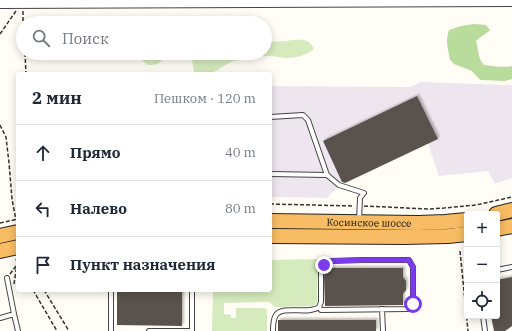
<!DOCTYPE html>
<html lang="ru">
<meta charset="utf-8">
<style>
:root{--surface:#fff;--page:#f6f6f7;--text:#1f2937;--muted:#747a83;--line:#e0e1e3}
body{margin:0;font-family:"IBM Plex Serif",serif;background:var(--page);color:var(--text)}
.controls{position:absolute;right:12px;bottom:12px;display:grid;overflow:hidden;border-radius:4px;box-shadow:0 2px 10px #0003}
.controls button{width:36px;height:36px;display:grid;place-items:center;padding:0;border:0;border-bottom:1px solid var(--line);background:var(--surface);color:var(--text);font:20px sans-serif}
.stop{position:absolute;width:12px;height:12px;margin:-9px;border:3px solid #7c3aed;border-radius:50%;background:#fff}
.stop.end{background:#7c3aed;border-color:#fff;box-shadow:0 1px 4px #0008}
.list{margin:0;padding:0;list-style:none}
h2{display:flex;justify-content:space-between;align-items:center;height:52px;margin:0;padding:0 16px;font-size:17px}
h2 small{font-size:13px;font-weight:400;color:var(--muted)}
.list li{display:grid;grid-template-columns:26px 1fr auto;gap:12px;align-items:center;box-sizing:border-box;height:56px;padding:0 16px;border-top:1px solid var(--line)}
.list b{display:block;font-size:15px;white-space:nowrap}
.list em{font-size:13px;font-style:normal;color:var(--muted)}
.icon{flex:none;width:22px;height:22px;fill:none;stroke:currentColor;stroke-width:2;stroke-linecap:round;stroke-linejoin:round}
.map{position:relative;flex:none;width:512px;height:331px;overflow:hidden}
.search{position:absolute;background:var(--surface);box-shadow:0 2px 10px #0003;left:16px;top:16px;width:256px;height:44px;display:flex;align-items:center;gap:10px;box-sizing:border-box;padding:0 14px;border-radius:22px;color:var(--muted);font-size:15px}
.panel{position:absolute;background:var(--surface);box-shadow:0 2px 10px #0003;left:16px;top:72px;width:256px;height:220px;border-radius:4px}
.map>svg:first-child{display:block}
</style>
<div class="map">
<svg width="512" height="331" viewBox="0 0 512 331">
<defs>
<filter id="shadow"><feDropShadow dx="2" dy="-2" stdDeviation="1" flood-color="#0004"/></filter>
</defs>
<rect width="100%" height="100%" fill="#fffdf5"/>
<path fill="#eee6ef" d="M 420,82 L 512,85 L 512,178 L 495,184 L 488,171 L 439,176 L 427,141 L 343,181 L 327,198 L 270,197 L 270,86 L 410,87 Z"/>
<path fill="#d5ebbd" d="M 292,40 C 303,40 308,38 314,49 C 307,55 296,58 288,58 C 282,58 275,56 269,56 C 259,56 248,58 238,60 C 221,63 215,79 195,73 C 192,66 193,61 191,55 L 187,53 L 265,53 L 265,42 L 286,41 Z
M 133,53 L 166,53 C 161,63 160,65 148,65 Z
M 318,259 L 317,302 L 314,306 L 275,307 L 269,302 L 224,303 L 224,314 L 231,315 L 231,318 L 236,318 L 236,308 L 265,308 L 267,310 L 267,331 L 212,331 L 213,290 L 270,290 L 270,260 Z"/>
<path fill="#b9dc9c" d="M 474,24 L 486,25 L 490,30 C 486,34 481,36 476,41 C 479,50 477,57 484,65 C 494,66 503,68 512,66 L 512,79 L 505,81 L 480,80 L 472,71 L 454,64 L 450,60 C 448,50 445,41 449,30 L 461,26 Z"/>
<path fill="#5a524d" filter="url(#shadow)" d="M 417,96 L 438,139 L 345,183 L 342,182 L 323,141 Z
M 326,268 L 403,268 L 403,277 L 406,281 L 406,290 L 403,294 L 403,305 L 325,306 L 324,277 L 325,270 Z
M 512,277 L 512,326 L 505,331 L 494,331 L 491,316 L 497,316 L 497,280 Z
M 117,290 L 182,290 L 182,326 L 117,325 Z
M 278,320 L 376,320 L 376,331 L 278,331 Z"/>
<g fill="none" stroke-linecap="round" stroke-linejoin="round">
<defs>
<path id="service" d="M 270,117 L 303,115 L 308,120 L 327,175 L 339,185 L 364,193 L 360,198 L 359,221
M 270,174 L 327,175
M 497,270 L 512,267
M 7,278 L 14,314 L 18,331
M 111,290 L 111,331
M 192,290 L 192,331
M 382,309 L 383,331
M 483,316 L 485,331
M 0,318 L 14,314
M 149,331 L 192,331
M 273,331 C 273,326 273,319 276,315 C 283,305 309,315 319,307 L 321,302 L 321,270 L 324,265 L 327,262 L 331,261 L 363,260 L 409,260 L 413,267 L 413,304 L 408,309 L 321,310 L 319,307"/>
<path id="tertiary" d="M 0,3 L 512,1"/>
<g id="trunk">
<path d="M 496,214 L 512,210"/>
<path id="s1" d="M 270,221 L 418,223 L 445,222 L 467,220"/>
<path d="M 497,229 L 512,226"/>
<path d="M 0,236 L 18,232"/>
<path d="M 270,236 L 404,237 L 448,236 L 467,234"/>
<path d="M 0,251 L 18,247"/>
</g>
</defs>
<use href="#service" stroke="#444" stroke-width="6"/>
<use href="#tertiary" stroke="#444" stroke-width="12"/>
<use href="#trunk" stroke="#222" stroke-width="16"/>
<path stroke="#333" stroke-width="1.5" stroke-dasharray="4 2" stroke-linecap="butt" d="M 23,11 L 23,23
M 0,34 L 16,11
M 25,53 L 26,74
M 0,125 L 6,137 L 9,163 L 12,199 L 16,220
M 270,204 L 354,206
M 364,206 L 428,209 L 444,208 L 476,205 L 512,197
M 0,223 L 18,219
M 460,251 L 468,331
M 10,274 L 16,266
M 14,284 L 17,264 L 16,259
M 33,290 L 57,331
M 44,290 L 69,331"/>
<use href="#service" stroke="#fff" stroke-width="4"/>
<use href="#tertiary" stroke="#fff" stroke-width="10"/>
<use href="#trunk" stroke="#f7bc64" stroke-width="14"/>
</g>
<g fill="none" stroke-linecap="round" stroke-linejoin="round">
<path stroke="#7c3aed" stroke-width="5" d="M 324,265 L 327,262 L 331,261 L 363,260 L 409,260 L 413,267 L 413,304"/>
</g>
<g text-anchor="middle" stroke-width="4" stroke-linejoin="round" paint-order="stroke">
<g font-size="10" fill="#111" stroke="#fff">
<text dy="4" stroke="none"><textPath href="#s1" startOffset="99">Косинское шоссе</textPath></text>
</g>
</g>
</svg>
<div class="controls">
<button>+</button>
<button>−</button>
<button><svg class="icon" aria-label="locate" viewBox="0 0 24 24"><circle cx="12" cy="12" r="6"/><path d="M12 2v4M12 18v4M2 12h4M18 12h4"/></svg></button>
</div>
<div class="stop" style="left:413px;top:304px"></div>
<div class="stop end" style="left:324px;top:265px"></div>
<div class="search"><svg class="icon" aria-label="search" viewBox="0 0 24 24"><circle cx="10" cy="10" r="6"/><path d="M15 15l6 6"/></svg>Поиск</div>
<section class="panel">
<h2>2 мин<small>Пешком · 120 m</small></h2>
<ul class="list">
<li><svg class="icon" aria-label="ahead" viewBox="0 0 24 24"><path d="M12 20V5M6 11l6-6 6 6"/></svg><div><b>Прямо</b></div><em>40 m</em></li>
<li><svg class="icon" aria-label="left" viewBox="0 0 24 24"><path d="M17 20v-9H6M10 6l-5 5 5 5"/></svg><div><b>Налево</b></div><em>80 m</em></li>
<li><svg class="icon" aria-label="arrive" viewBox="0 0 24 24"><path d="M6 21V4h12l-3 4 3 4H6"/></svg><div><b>Пункт назначения</b></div></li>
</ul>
</section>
</div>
